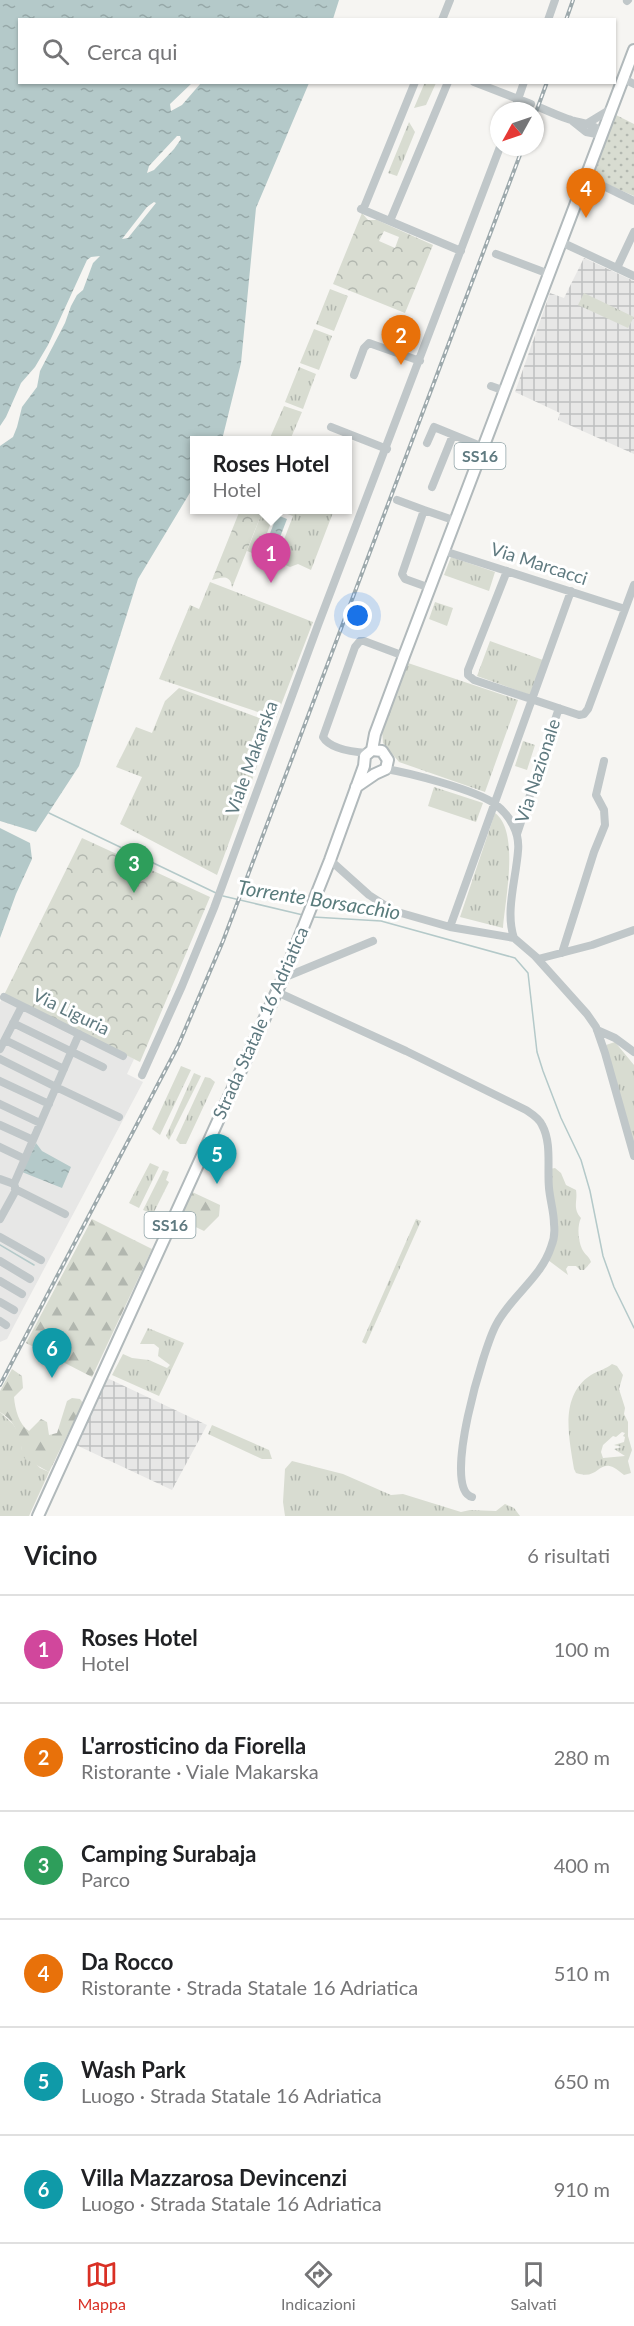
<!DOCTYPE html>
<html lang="it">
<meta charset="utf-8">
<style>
:root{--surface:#fff;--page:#f2f2f2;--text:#202124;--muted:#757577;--line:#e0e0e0;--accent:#d93025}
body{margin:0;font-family:Lato,sans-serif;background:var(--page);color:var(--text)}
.compass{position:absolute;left:490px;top:102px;width:54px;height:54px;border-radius:50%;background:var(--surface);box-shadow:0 2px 4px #0004;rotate:230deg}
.you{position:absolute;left:358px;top:616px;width:21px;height:21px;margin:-15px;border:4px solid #fff;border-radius:50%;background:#1a73e8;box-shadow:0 0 0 9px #1a73e833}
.badge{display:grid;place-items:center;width:39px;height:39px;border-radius:50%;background:var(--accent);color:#fff;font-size:20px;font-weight:700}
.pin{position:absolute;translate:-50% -50px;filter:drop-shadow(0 2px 3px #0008)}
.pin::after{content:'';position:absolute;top:32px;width:21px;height:18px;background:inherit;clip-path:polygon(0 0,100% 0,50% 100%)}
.popup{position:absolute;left:190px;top:436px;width:162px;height:78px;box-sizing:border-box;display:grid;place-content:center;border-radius:0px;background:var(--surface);filter:drop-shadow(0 2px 4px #0005);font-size:20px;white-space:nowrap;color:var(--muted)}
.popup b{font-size:22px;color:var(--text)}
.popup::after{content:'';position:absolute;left:50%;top:100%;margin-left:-12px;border:12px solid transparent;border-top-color:var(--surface)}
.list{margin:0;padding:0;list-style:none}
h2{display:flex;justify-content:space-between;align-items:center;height:78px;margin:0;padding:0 24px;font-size:26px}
h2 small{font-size:20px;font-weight:400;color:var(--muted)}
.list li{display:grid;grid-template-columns:39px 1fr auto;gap:18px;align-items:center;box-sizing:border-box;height:108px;padding:0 24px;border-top:2px solid var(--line)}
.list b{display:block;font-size:22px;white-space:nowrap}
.list p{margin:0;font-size:20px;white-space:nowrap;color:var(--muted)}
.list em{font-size:20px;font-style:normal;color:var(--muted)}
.icon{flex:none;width:33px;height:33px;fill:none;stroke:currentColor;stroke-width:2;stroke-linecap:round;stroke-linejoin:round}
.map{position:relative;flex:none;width:634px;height:1516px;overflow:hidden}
.search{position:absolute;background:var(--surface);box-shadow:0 2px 4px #0004;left:18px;right:18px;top:18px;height:66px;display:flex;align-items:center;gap:15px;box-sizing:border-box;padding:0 21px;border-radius:0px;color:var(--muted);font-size:22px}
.sheet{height:726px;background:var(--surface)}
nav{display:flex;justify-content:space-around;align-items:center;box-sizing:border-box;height:84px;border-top:2px solid var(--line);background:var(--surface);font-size:16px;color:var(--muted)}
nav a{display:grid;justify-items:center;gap:3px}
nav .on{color:var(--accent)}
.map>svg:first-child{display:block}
</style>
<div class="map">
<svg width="634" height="1516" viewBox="0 0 634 1516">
<defs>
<pattern id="industrial-grid" width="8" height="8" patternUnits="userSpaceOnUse" patternTransform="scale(1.5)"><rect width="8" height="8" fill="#e7e7e6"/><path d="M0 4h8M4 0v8" fill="none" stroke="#bec0c0"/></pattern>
<pattern id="grass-tufts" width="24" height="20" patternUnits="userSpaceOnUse" patternTransform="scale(1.5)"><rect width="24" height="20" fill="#d8dcd1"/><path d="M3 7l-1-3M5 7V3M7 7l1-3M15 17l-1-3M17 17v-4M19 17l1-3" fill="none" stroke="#b2b7af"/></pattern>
<pattern id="forest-firs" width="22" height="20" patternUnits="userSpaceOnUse" patternTransform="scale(1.5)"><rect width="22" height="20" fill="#d8dcd1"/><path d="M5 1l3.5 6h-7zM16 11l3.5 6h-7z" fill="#b2b7af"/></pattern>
<pattern id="park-crowns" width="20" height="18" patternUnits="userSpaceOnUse" patternTransform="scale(1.5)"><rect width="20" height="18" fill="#d8dcd1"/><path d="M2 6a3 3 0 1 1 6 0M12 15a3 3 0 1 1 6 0" fill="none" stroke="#b2b7af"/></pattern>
<pattern id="garden-dots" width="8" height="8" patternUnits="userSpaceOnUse" patternTransform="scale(1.5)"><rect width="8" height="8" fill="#d8dcd1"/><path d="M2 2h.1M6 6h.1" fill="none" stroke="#b2b7af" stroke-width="1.8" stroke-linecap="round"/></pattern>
<pattern id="water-ripples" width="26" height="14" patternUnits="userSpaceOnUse" patternTransform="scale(1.5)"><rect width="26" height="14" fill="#b4c9c9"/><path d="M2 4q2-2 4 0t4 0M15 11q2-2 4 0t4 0" fill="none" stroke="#96a8a8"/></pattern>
</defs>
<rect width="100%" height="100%" fill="#f6f5f2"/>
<path fill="#e7e7e6" d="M 4,995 L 134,1059 L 127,1074 L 143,1082 L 7,1339 L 0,1342 L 0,1002 Z"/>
<path fill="url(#industrial-grid)" d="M 584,258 L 634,281 L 634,454 L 558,420 L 560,413 L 515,392 L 550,293 L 564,298 Z
M 105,1377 L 207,1425 L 172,1490 L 74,1444 Z"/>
<path fill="url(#grass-tufts)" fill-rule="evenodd" d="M 425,82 L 436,83 L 426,105 L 414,108 Z
M 409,122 L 415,132 L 397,176 L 388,173 Z
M 330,289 L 348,296 L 334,331 L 316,324 Z
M 584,293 L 634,317 L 628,328 L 578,305 Z
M 314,329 L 332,336 L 319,370 L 300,363 Z
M 299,367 L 316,374 L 303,409 L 285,402 Z
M 284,406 L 302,412 L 290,440 L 269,440 Z
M 263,510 L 276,510 L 264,541 L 265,548 L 255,554 L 247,551 Z
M 276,510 L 334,510 L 311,570 L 298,564 L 290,567 L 283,564 L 287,554 L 280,550 L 293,516 Z
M 451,557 L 495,572 L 489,591 L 444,575 Z
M 210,582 L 313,622 L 276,718 L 159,679 L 190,605 L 199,609 Z
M 435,602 L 453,608 L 447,626 L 429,619 Z
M 490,641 L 543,660 L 530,695 L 477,676 Z
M 408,663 L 518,700 L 485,792 L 399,762 L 383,743 L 382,731 Z
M 179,688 L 273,723 L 217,875 L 120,824 L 142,777 L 116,767 L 136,727 L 152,733 L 165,701 Z
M 523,741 L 535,745 L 527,770 L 515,766 Z
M 434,787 L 483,803 L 476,822 L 428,806 Z
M 495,813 C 520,831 505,900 503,928 L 460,917 Z
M 615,1042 L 634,1065 L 634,1145 L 606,1045 Z
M 181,1066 L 191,1070 L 160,1135 L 152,1129 Z
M 194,1073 L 201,1076 L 169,1140 L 166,1136 Z
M 205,1077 L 210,1078 L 215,1082 L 186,1144 L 180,1144 L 176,1140 Z
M 150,1163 L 159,1167 L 139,1208 L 129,1203 Z
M 555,1168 L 561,1173 L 566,1185 L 576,1190 C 578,1201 572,1208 581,1218 C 577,1226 578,1240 582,1249 C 585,1255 589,1256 591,1262 L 584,1270 L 580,1270 L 576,1266 L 568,1266 L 566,1269 L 568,1275 L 548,1260 L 554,1246 L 550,1169 Z
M 163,1170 L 169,1172 L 166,1180 L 169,1182 L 153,1214 L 143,1210 Z
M 416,1219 L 421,1221 L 366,1344 L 362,1342 Z
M 148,1328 L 184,1343 L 159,1396 L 112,1375 L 123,1354 L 132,1358 L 149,1360 L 167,1368 L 170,1365 L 158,1356 L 159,1348 L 154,1344 L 140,1344 Z
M 612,1364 L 617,1366 L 623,1375 L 619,1389 L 625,1408 L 624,1414 L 628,1422 L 628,1436 L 632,1450 L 628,1461 L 631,1473 L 624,1475 C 597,1451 603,1482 576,1473 L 574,1469 C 569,1437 559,1396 591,1375 C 598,1371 606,1369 612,1364 ZM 622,1432 L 625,1433 L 623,1436 L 625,1437 L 624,1442 L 614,1445 L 622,1447 L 614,1449 L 625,1456 L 603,1458 L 601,1452 L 603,1445 L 613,1436 L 616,1437 Z
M 0,1412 L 13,1424 L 20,1435 L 22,1450 L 40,1468 L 49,1472 L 29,1516 L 0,1516 Z
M 212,1425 L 269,1450 L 272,1459 L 262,1459 L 208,1434 Z
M 292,1461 L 343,1474 L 391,1495 L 403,1494 L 461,1512 L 470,1510 L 496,1511 L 505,1504 L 514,1508 L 520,1516 L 285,1516 L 283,1502 L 285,1469 Z"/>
<path fill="url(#forest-firs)" d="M 188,1190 L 220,1205 L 219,1216 L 204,1231 L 175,1217 Z
M 92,1219 L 152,1249 L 92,1377 L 26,1343 Z
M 12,1369 L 22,1376 L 23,1388 L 14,1397 C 15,1409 19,1425 29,1431 L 41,1419 L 47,1422 L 49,1435 L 57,1433 L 67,1401 L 72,1398 L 80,1399 L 83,1403 L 49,1472 L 24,1458 C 19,1440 19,1423 0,1412 L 0,1391 Z"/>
<path fill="url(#park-crowns)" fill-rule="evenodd" d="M 362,213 L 368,220 L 377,220 L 433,245 L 405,313 L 333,284 ZM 384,231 L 399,237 L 395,248 L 379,241 Z
M 240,510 L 263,510 L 232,588 C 231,573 220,578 212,580 Z
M 82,838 L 210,897 L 140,1062 L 4,995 Z"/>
<path fill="url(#garden-dots)" d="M 616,115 L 634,124 L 634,196 L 592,178 Z"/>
<path fill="url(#water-ripples)" d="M 0,0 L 339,0 L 333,19 L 20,20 L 20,82 L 309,83 L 256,208 L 241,363 L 222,440 L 194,440 L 194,486 L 138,579 L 79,766 L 36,832 L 0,821 Z
M 277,515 L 287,519 L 279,540 L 269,536 Z
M 0,828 L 30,843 L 32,859 L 16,894 L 0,938 Z
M 36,1143 L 42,1151 L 71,1167 L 62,1188 L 22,1172 Z"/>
<path fill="#f6f5f2" d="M 192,83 L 201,83 L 182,105 L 171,111 L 170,104 Z
M 177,136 L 180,136 L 181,139 L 174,149 L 154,170 L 147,173 L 149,166 Z
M 154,202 L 156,203 L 128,238 L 122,239 L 147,207 Z
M 100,256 L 93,263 L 83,290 L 77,295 L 71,306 L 65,323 L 40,371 L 37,387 L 22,407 L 17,427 L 13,437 L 0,446 L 0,426 L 6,417 L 21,383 L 35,367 L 48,345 L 87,260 L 91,257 Z"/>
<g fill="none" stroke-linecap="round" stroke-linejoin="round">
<path stroke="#b4c9c9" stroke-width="1.5" d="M 49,813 L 216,893
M 223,896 L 303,915
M 313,917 L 381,921 L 515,958 L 528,973 L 537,1052 L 543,1071 L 561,1118 L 581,1160 L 590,1191 L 603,1256 L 614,1287 L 634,1328
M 0,1245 L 34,1265"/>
<defs>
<path id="major" d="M 372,750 L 375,734 L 404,656 L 634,50
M 38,1516 L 283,978 L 330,860 L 364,766 L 365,756 L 372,750 L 382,751 L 388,760 L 386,769 L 375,774 L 356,787"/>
</defs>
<use href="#major" stroke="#b1b9bb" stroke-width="14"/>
<path stroke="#c0c7c9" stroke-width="8" d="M 627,1 L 628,0
M 442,20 L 450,0
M 548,20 L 555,0
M 624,79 L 634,84
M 474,82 L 531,104
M 541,108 C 550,112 559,116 568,119 C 581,124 594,121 602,135
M 514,111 L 524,82
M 571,120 L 586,132 L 602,135
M 588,123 L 611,109
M 585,177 L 634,201
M 361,209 L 461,251
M 363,210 L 415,82
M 390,221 L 448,82
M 561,242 L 634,276
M 496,254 L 549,274
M 617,268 L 634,232
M 354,375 L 364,348 L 369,343 L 420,361
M 491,386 L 505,391
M 331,427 L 387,449
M 427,443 L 434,427 L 483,447
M 432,487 L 453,435
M 397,500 L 424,510
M 444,551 L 625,609
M 507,571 L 468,670 L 468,675 L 474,680 L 579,715 L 584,714 L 588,709 L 634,585
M 430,588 L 405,579 L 402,574 L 424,510 L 456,521
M 367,753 C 353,752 330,749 323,737 L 355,647 L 360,641 L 364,641 L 404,656
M 386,769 C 410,773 476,790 495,804 C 510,815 520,833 518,851 C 516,879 505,912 514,938
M 517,834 L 559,708
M 330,860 L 369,895 L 394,911 L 450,927 L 514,938 L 535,956 L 587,1014 L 596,1027 L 605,1053 L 634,1156
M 450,927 L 571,591
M 562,953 L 594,852 L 605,825 L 604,810 L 596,795 L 604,761
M 538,959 L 592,945 L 634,930
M 283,978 L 373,941
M 277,992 L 406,1051 L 526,1110 C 532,1114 539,1118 542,1125 C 552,1143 547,1168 549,1188 C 550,1200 554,1212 554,1224 C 555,1232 554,1240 551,1247 C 541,1278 511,1296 496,1325 C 484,1347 441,1489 472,1497
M 4,997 L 123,1056
M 13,1023 L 103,1067
M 597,1030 L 615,1038 L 634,1052
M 5,1040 L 64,1069
M 0,1049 L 22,1006
M 0,1059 L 56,1087 L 79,1034
M 142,1075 L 182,986 L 214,908 L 318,625 L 500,147
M 0,1081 L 49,1104
M 0,1104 L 40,1123
M 0,1125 L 33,1140
M 0,1147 L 25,1159
M 0,1179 L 14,1184
M 15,1189 L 65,1214
M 0,1219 L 16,1190 L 14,1184 L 56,1087 L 119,1117
M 0,1237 L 41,1260
M 0,1261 L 30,1279
M 0,1281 L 22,1294
M 0,1302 L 14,1310
M 0,1321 L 6,1325"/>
<use href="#major" stroke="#fff" stroke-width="10"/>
<defs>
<path id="rail" d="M 566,20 L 573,0
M 535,115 L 547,82
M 0,1385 L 178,1046 L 223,941 L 523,147"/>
</defs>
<use href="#rail" stroke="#9da9ac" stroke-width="4"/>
<use href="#rail" stroke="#fff" stroke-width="1.5" stroke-dasharray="4.5" stroke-linecap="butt"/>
</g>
<g text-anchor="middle" stroke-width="6" stroke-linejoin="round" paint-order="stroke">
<g fill="#fff" stroke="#8fa2a6" stroke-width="1.5">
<rect x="454.5" y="443" width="51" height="26" rx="4.5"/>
<rect x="144.5" y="1212" width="51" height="26" rx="4.5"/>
</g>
<g font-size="16" font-weight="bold" fill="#5f7a80">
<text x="480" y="462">SS16</text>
<text x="170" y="1231">SS16</text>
</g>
<g font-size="18" fill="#5f7a80" stroke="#fff">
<text transform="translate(539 564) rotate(18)" y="6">Via Marcacci</text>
<text transform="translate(252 758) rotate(-70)" y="6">Viale Makarska</text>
<text transform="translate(538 771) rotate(-72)" y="6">Via Nazionale</text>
<text transform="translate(71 1012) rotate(26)" y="6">Via Liguria</text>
<text transform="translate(261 1023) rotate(-66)" y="6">Strada Statale 16 Adriatica</text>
</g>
<g font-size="20" font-style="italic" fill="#597c7c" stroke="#fff">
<text transform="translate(319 900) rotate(9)" y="7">Torrente Borsacchio</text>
</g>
</g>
</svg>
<svg class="compass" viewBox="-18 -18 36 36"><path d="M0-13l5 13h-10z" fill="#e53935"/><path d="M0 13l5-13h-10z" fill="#757577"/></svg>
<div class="you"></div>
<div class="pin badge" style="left:271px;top:583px;background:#d1479c">1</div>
<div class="popup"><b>Roses Hotel</b>Hotel</div>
<div class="pin badge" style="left:401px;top:365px;background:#e8710a">2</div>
<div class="pin badge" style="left:134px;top:893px;background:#2e9e5b">3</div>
<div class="pin badge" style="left:586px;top:218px;background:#e8710a">4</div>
<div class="pin badge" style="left:217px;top:1184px;background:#0f9aa8">5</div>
<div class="pin badge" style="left:52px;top:1378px;background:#0f9aa8">6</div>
<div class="search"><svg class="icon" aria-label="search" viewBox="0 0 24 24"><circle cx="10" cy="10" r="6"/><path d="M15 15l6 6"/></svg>Cerca qui</div>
</div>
<section class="sheet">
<h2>Vicino<small>6 risultati</small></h2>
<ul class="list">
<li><span class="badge" style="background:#d1479c">1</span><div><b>Roses Hotel</b><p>Hotel</p></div><em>100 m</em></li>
<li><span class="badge" style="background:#e8710a">2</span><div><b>L'arrosticino da Fiorella</b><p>Ristorante · Viale Makarska</p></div><em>280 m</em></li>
<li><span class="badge" style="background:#2e9e5b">3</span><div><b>Camping Surabaja</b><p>Parco</p></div><em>400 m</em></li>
<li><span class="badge" style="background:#e8710a">4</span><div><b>Da Rocco</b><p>Ristorante · Strada Statale 16 Adriatica</p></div><em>510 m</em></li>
<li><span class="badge" style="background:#0f9aa8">5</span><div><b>Wash Park</b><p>Luogo · Strada Statale 16 Adriatica</p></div><em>650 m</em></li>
<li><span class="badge" style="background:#0f9aa8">6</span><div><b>Villa Mazzarosa Devincenzi</b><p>Luogo · Strada Statale 16 Adriatica</p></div><em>910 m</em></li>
</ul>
</section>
<nav>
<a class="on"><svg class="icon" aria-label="map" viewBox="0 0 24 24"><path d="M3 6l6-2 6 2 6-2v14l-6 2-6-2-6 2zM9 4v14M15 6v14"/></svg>Mappa</a>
<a><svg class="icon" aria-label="directions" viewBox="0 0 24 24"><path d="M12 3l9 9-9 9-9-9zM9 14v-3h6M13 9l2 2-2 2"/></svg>Indicazioni</a>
<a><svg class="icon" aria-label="saved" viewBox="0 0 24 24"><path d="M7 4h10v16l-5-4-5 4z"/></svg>Salvati</a>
</nav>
